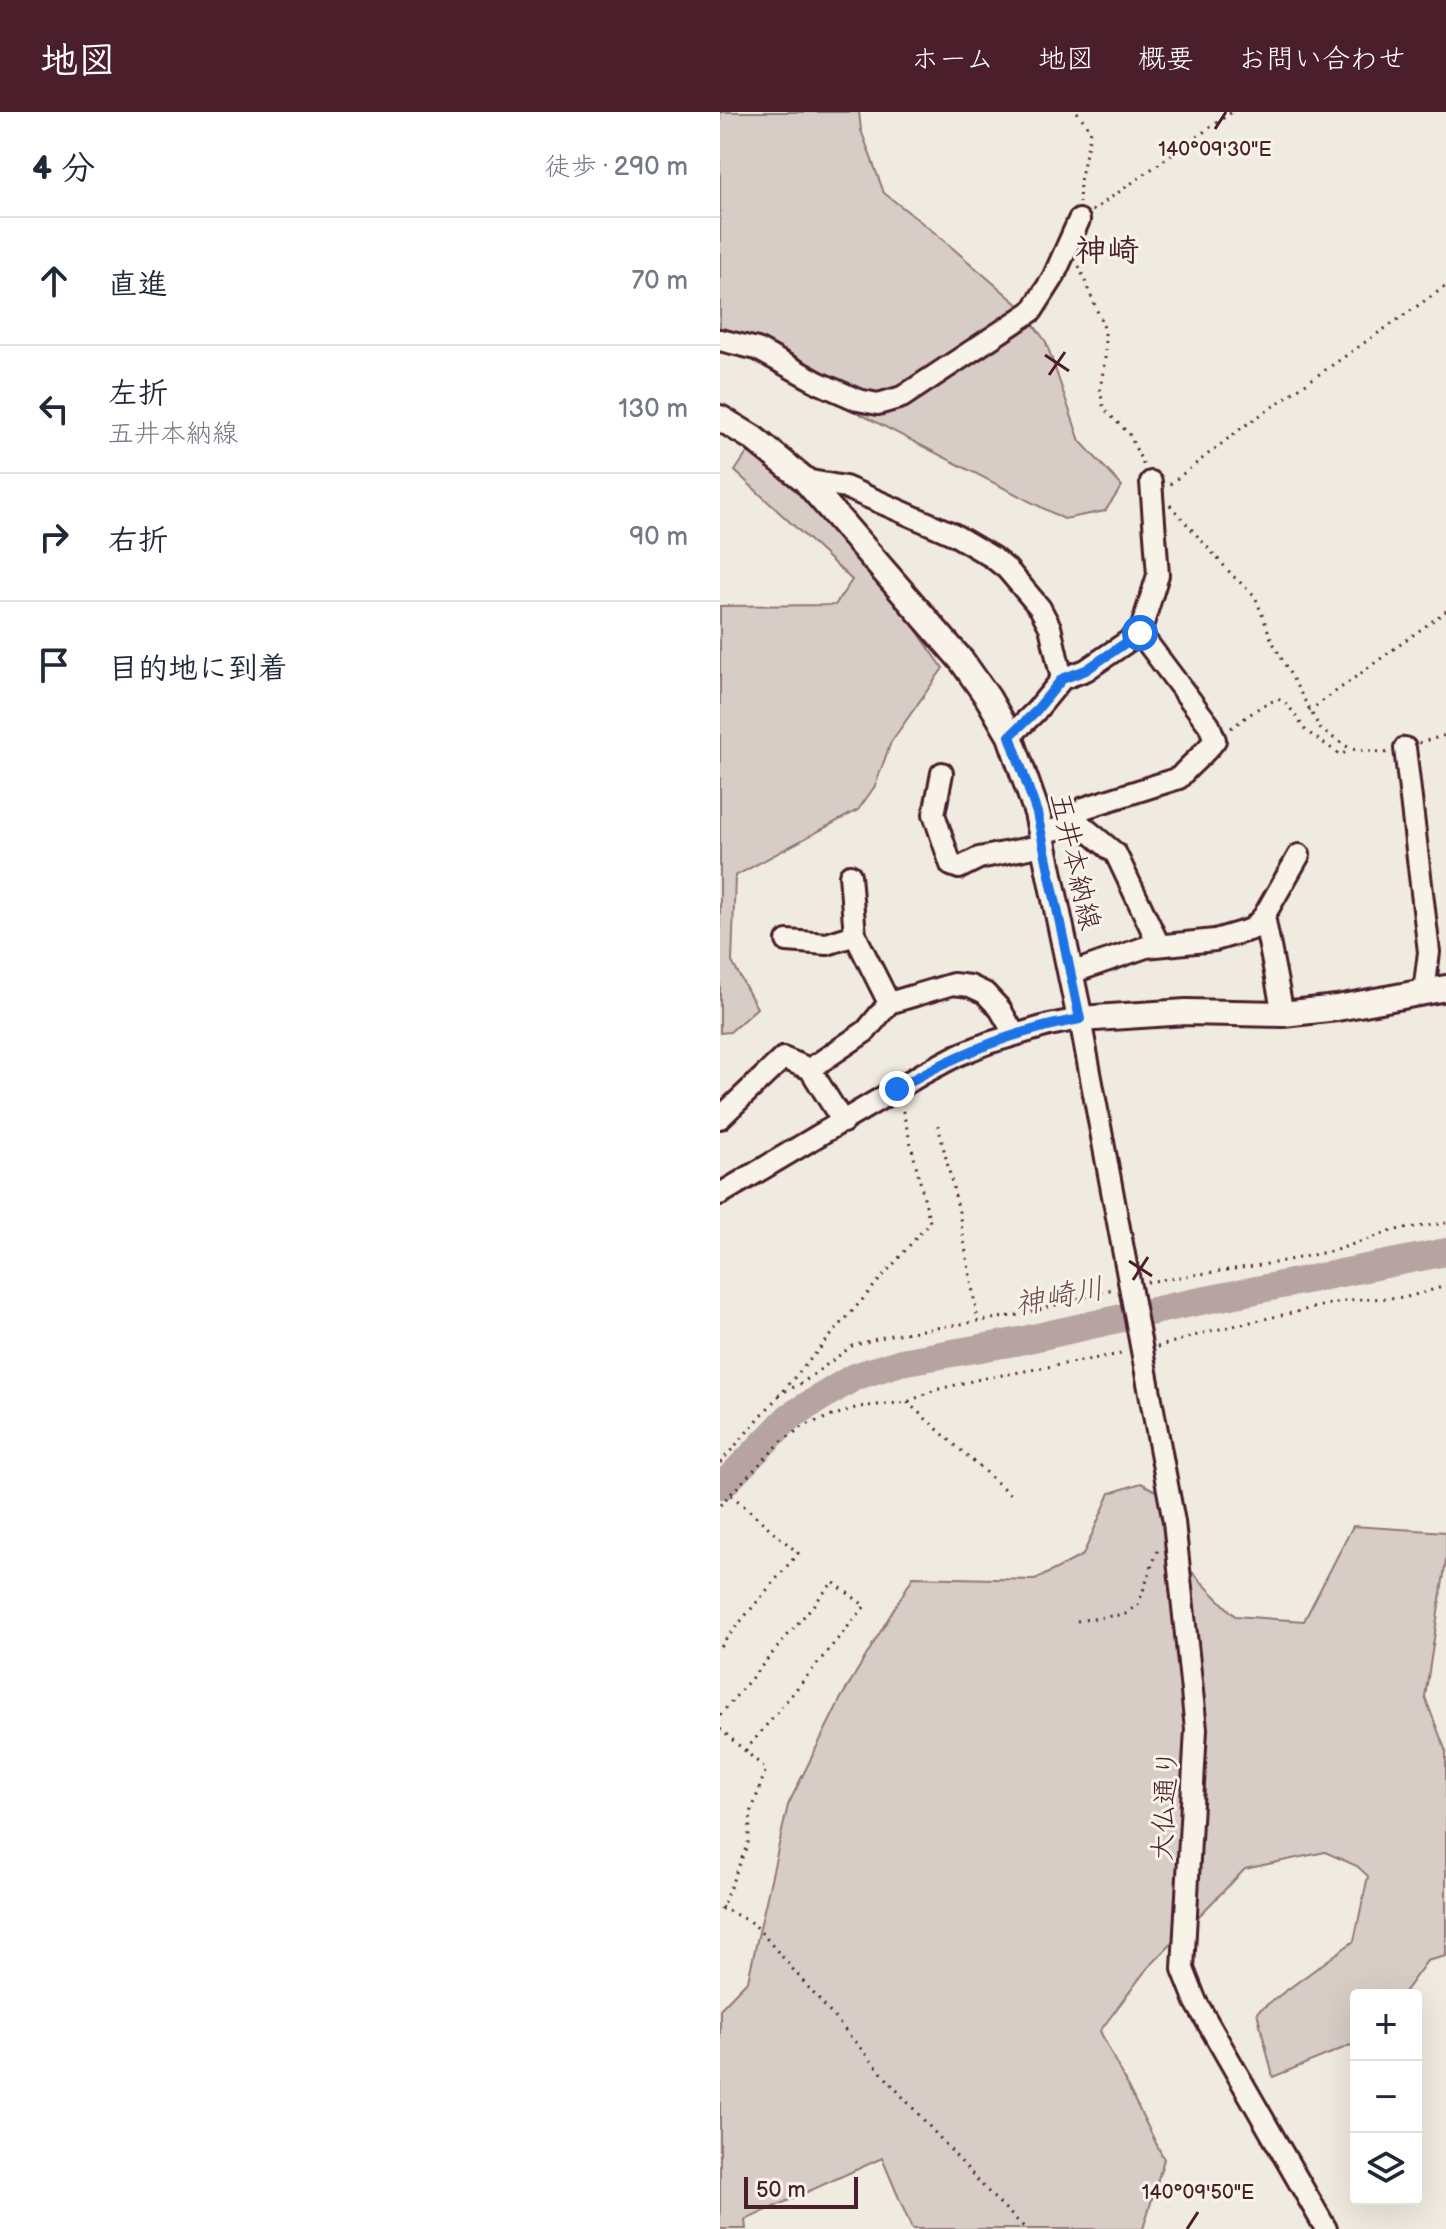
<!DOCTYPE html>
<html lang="ja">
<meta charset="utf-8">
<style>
:root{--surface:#fff;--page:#f2f2f3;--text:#1f2937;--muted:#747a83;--line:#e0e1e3;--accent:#4a1f2b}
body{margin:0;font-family:"Balsamiq Sans","Klee One",sans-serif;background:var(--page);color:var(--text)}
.controls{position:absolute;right:24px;bottom:24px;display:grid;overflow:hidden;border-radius:8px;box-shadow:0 8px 32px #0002}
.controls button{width:72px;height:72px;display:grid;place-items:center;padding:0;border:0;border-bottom:2px solid var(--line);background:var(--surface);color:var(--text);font:40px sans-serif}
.scale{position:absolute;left:24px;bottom:20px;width:114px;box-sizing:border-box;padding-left:8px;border:4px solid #4a1f2b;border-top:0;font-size:22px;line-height:28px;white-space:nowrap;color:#4a1f2b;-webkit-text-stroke:6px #f7f3e8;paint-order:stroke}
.stop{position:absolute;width:24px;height:24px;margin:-18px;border:6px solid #1a73e8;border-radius:50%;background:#fff}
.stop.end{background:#1a73e8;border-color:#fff;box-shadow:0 2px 8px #0008}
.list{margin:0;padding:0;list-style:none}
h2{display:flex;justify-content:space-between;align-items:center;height:104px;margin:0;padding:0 32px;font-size:34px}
h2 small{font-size:26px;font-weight:400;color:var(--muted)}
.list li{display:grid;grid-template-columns:52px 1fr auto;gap:24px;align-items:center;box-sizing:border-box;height:128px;padding:0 32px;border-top:2px solid var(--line)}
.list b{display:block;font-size:30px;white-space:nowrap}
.list p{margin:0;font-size:26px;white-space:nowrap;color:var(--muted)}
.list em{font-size:26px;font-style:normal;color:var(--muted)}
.icon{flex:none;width:44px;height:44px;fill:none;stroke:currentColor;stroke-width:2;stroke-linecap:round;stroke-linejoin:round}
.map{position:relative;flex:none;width:726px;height:2117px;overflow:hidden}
header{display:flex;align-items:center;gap:48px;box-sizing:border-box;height:112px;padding:0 40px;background:var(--accent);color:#fff}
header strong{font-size:38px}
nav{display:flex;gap:44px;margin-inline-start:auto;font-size:28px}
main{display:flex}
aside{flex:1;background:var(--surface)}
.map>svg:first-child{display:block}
</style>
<header>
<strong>地図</strong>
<nav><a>ホーム</a><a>地図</a><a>概要</a><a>お問い合わせ</a></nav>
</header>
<main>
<aside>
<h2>4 分<small>徒歩 · 290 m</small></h2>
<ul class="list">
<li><svg class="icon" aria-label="ahead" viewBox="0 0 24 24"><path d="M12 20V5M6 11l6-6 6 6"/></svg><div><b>直進</b></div><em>70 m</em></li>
<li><svg class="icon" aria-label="left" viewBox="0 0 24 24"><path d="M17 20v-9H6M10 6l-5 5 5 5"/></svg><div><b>左折</b><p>五井本納線</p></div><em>130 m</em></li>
<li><svg class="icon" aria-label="right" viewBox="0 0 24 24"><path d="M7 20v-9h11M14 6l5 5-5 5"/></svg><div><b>右折</b></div><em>90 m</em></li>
<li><svg class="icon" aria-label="arrive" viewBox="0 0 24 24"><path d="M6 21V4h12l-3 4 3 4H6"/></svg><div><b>目的地に到着</b></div></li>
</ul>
</aside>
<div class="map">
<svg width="726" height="2117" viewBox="0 0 726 2117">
<rect width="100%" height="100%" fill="#f0ebe0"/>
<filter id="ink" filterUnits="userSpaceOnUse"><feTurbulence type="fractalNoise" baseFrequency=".0125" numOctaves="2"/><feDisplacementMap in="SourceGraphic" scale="16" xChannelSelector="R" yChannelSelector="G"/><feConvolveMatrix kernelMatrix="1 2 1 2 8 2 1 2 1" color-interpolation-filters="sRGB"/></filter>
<g filter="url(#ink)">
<path fill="#d8cdc6" stroke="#917678" stroke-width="2" d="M 0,0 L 139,0 L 141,18 L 164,81 L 215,121 L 301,195 L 326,230 L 360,329 L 402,374 L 385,399 L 344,407 L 0,230 Z
M 29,338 L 52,350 L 185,502 L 223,556 L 171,630 L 155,674 L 138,698 L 15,764 L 12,850 L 37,896 L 10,920 L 0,921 L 0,494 L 115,493 L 132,468 L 15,359 Z
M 421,1371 L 445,1384 L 458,1446 L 515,1504 L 584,1509 L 633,1414 L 726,1420 L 726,1449 L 705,1585 L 726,1640 L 726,1844 L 707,1849 L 682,1883 L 636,1883 L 636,1931 L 553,1965 L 537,1900 L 634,1829 L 648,1764 L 637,1754 L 605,1740 L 525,1757 L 426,1858 L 380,1919 L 444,2047 L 423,2117 L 192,2117 L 162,2046 L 25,2108 L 26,2117 L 0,2117 L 0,1897 L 28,1868 L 68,1693 L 121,1586 L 193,1465 L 315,1468 L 363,1443 L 390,1381 Z"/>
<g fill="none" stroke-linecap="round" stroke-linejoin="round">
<path stroke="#8b6f72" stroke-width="5" d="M 0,1377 L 3,1373"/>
<path stroke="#b7a4a2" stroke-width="28" d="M 3,1373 L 69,1305 L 134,1265 L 181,1250 L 295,1230 L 456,1194 L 726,1140"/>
<defs>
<path id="minor" d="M 0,228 L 37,237 L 99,271 L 138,288 L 158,292 L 182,285 L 312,199 L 333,166 L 359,108
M 85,368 L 125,375 L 233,422 L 272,445 L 287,457 L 320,496 L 330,515 L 342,567 L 315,600 L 290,624
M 342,567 L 366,558 L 420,521 L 438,463 L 431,370
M 685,636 L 709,840 L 704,880
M 222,661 L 214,702 L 231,753 L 239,756 L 259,746 L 324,733
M 354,707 L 396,742 L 439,833
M 321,721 L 345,715 L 364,696 L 459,666 C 470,652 484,643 495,628 L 489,613 L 420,521
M 130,763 L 135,823 L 169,891
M 544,804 L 563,902
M 67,829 L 107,832 L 135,823
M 351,861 L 426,835 L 495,828 L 532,817 L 544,804 L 579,743
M 90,957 L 146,919 L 169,891 L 233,872 L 250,874 L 265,881 L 280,897 L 295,923
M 0,1006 L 63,946 L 90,957 L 123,1010
M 0,1082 L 202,962 L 238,943 L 268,931 L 329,913 L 360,907 L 454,1410 L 476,1617 L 463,1857 L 476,1890 L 606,2117"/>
<path id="major" d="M 0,306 L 33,326 L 85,368 L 242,549 L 268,586 L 290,624 L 317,701 L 360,907 L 466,900 L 563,902 L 617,896 L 726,876"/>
</defs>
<use href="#minor" stroke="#4a1f2b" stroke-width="26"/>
<use href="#major" stroke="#4a1f2b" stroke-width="30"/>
<path stroke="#4a1f2b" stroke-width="3" stroke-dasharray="2 6" stroke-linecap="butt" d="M 357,0 L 371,18 L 360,69 L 359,91
M 372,99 L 512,0
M 359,154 L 385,218 L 385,247 L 380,278 L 384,297 L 409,322 L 424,354
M 450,372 L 519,318 L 726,174
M 450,393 L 513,464 L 535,484 L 552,529 L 601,618 L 631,637 L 669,641
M 589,599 L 726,499
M 511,616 L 543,593 L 558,587 L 568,593 L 586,619 L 621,643 L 629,638
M 699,631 L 726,623
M 218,1013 L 239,1100 L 258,1209
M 427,1170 L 554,1151 L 616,1138 L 675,1118 L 726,1111
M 437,1235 L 491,1219 L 629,1188 L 687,1185 L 726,1174
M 58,1283 L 82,1271 L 132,1234 L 171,1223 L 304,1202 L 393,1177
M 187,1290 L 293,1385
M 0,1351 L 210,1110 L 182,996
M 0,1393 L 62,1329 L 86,1313 L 138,1295 L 187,1290 L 215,1278 L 260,1267 L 406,1241
M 357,1509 L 405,1502 L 418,1493 L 438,1437
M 0,1534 L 78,1441 L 10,1382
M 0,1603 L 113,1470 L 145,1494 L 25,1639
M 0,1617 L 46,1657 L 31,1701 L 28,1731 L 0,1800
M 1,1795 L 34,1812 L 173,1974 L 272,2084 L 306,2117"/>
<use href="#minor" stroke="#f7f3e8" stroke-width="20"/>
<use href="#major" stroke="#f7f3e8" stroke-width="24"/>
</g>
</g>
<g fill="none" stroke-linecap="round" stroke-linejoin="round" filter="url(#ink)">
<path stroke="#1a73e8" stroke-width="10" d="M 177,977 C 235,942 294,919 360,907 L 317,701 L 290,624 L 315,600 L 342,567 L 366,558 L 420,521"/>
</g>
<path fill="none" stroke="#4a1f2b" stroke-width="3" d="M 495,17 L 506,0M 325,243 L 349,259M 329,263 L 345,240M 409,1149 L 432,1164M 413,1168 L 428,1145M 467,2117 L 478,2100"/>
<g text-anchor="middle" stroke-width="6" stroke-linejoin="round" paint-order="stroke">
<g font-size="28" fill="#4a1f2b" stroke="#f7f3e8">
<text transform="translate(356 749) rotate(77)" y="10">五井本納線</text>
<text transform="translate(444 1693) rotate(-87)" y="10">大仏通り</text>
</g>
<g font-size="30" font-style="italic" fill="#704e55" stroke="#f7f3e8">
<text transform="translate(339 1184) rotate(-11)" y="10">神崎川</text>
</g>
<g font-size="32" font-weight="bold" fill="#4a1f2b" stroke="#f7f3e8">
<text x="387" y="149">神崎</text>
</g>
</g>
<g font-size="20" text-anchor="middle" fill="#4a1f2b" stroke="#f7f3e8" stroke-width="6" stroke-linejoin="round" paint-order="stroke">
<text x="495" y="44">140°09'30"E</text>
<text x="478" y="2087">140°09'50"E</text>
</g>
</svg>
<div class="controls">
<button>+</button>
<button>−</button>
<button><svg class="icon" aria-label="layers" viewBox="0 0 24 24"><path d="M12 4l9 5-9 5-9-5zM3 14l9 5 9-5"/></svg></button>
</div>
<div class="scale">50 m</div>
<div class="stop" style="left:420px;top:521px"></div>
<div class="stop end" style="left:177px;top:977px"></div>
</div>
</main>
